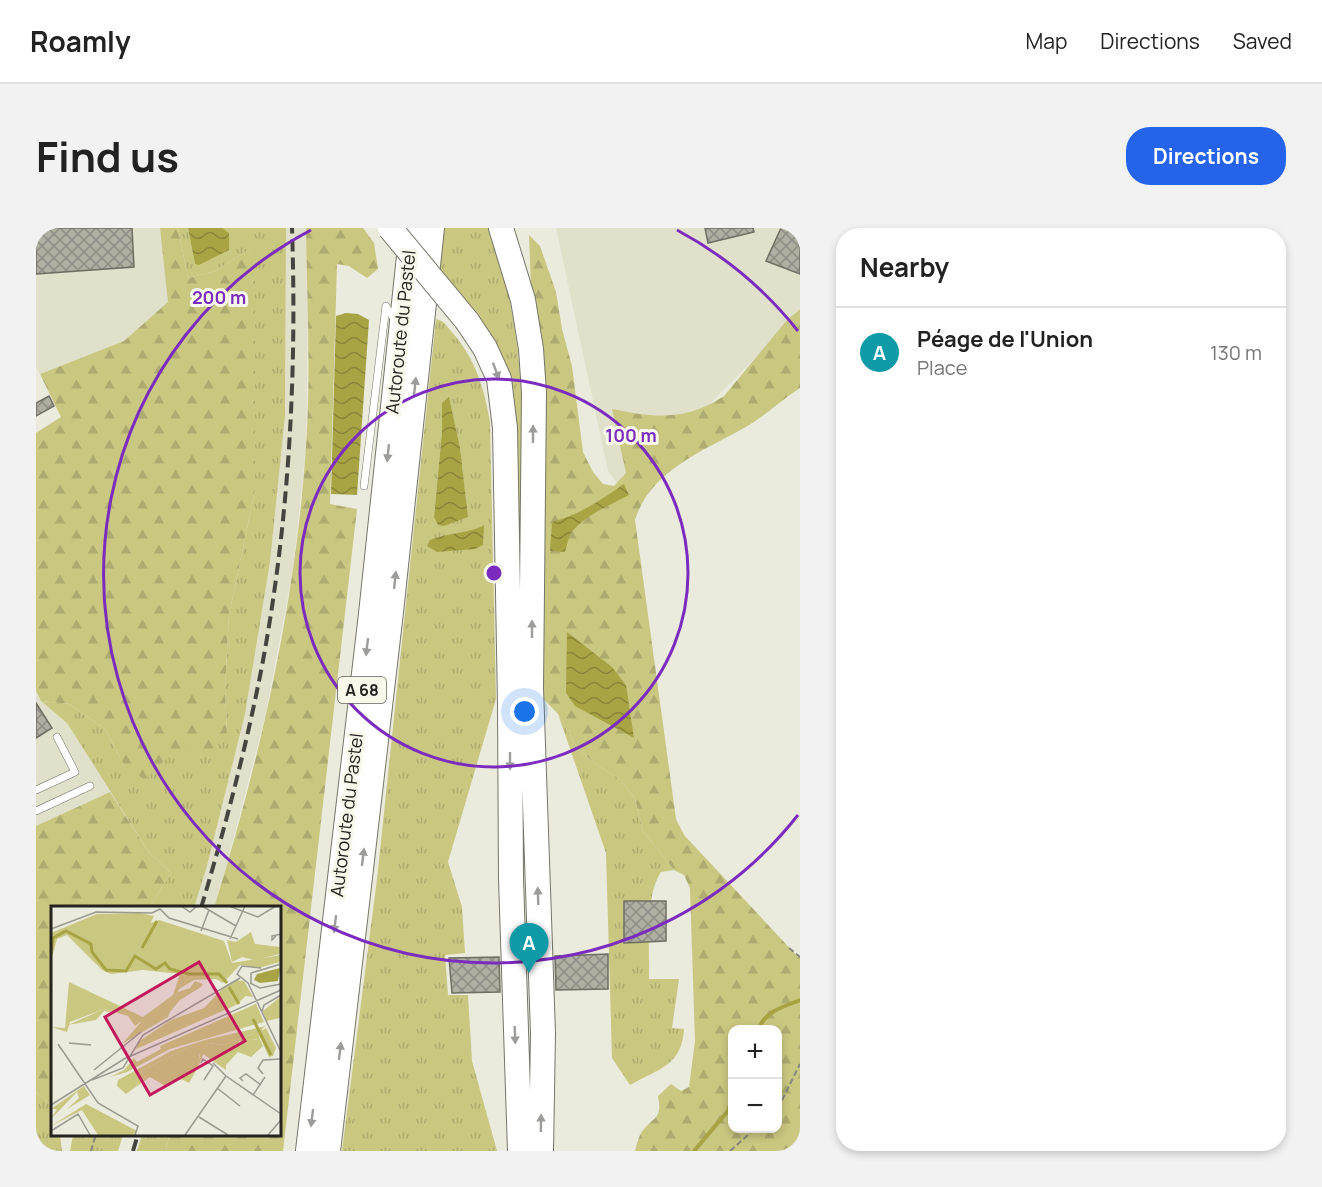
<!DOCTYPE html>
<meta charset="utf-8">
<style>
:root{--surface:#fff;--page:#f2f2f2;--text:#222;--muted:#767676;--line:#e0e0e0;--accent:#2563eb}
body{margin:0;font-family:Manrope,sans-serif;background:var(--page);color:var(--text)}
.controls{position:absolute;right:18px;bottom:18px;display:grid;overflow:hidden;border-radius:12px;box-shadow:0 3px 9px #0003}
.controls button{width:54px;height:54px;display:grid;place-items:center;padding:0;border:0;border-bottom:2px solid var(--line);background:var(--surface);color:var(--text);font:30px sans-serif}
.you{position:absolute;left:489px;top:484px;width:21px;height:21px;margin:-15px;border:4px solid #fff;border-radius:50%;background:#1a73e8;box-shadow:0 0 0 9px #1a73e833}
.badge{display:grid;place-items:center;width:39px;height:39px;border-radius:50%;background:var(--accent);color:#fff;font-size:20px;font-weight:700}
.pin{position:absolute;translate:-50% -50px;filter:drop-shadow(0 2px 3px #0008)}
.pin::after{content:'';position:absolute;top:32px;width:21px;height:18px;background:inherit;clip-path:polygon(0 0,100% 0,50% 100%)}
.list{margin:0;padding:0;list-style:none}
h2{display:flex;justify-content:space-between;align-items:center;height:78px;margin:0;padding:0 24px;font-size:26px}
h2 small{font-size:20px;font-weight:400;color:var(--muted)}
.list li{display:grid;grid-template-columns:39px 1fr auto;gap:18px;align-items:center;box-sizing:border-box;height:90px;padding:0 24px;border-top:2px solid var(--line)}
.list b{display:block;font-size:22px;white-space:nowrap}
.list p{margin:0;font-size:20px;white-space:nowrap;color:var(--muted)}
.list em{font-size:20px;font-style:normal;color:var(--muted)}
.map{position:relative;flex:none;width:764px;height:923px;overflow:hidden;border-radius:24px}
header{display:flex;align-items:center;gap:36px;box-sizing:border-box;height:84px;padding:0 30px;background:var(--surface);border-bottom:2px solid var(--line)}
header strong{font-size:28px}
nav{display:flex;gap:33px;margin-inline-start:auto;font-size:21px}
.intro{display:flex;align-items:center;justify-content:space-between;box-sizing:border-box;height:144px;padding:0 36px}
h1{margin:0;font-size:42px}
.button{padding:15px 27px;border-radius:24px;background:var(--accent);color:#fff;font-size:21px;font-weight:700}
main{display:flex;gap:36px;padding:0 36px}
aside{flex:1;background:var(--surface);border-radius:24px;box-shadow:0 3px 9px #0003}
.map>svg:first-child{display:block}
</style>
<header>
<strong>Roamly</strong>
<nav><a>Map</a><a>Directions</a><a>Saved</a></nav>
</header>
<div class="intro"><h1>Find us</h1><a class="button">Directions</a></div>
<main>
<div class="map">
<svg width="764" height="923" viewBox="0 0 764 923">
<defs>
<pattern id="grass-tufts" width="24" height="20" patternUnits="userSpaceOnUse" patternTransform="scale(1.5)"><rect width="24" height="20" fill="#cac781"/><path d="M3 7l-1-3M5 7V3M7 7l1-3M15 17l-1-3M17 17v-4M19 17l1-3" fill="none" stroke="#adab6f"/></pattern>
<pattern id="forest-firs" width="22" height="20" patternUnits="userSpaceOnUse" patternTransform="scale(1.5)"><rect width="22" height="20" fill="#cac781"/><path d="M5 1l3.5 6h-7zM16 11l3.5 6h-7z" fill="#adab6f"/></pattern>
<pattern id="water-waves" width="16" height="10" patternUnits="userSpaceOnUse" patternTransform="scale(1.5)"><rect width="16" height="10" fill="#a8a444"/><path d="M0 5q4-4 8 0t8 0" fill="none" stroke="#898538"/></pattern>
<pattern id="building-cross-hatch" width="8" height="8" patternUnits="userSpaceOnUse" patternTransform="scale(1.5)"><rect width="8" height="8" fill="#aeaea1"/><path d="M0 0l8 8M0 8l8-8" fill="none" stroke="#8d8d83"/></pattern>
</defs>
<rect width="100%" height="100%" fill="#eaeadd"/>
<path fill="#e0e0cb" d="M 0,0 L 124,0 L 133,74 L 88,113 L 4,146 L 0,139 Z
M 250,0 L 270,0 L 272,84 L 270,217 L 257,342 L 229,489 L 189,643 L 178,680 L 158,680 L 171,638 L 209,486 L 234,334 L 249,188 Z
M 520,0 L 764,0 L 764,79 L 725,124 L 587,263 L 572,243 Z
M 0,463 L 5,473 L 31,495 L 74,564 L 0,598 Z"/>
<path fill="url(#grass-tufts)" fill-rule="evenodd" d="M 142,0 L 152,0 L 159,35 L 193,5 L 187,0 L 250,0 L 249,188 L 234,334 L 209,486 L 171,638 L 158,680 L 113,680 L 135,645 L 112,623 L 31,495 L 5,473 L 33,476 L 69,501 L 88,537 L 133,528 L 191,506 L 189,460 L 193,387 L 219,262 L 214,21 L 179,43 L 152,50 Z
M 407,0 L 456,0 L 474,72 L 482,123 L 486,170 L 483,478 L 472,171 L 404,48 Z
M 400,91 C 408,93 410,97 415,103 C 439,130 448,159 454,194 L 460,471 L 412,634 L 426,679 L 429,725 L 409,727 L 412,767 L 432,767 L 436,833 L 461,923 L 306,923 L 341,651 ZM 413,170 L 424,219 L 430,273 L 398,289 L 406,203 L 406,175 Z
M 522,486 L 541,519 L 559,536 L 584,551 L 599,571 L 607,603 L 638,642 L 625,644 C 608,670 614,720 613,751 L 643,751 L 636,800 L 648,801 C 646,838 622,841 594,857 L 576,830 L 570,625 Z
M 0,864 L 16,878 L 16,906 L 24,907 L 26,923 L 0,923 Z
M 37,907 L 37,906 L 87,907 L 82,923 L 34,923 Z
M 106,907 L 134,907 L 129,923 L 101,923 Z"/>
<path fill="url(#forest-firs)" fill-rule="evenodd" d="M 124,0 L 142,0 L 152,50 L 179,43 L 214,21 L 219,53 L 219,262 L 193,387 L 189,460 L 191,506 L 170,527 L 162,518 L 133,528 L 109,552 L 88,537 L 69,501 L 33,476 L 5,473 L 0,463 L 0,205 L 25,189 L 4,146 L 88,113 L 132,74 Z
M 270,0 L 327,0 L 338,15 L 342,41 L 331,50 L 313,38 L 301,36 L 294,276 L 321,281 L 247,923 L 129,923 L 134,907 L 243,906 L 243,680 L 178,680 C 224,531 260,374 270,218 C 275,147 271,71 270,0 Z
M 493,7 L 504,18 L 520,64 L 526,101 L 536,138 L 547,224 L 557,244 L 567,256 L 578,258 L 590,245 L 576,181 C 619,190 650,193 688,168 L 751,92 L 764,81 L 764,160 C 745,172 728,189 708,200 C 667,223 614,243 599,292 L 640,591 L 648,607 L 762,729 L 764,729 L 764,923 L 599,923 C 601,916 603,906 608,901 C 620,887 626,890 622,868 L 635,856 L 645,863 L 653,859 L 659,813 L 654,660 L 648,647 L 638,642 L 607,603 L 599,571 L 584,551 L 559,536 L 541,519 L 522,486 L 496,459 L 508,398 ZM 696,802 L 742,802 L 742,900 L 696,900 Z
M 74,564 L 112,623 L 135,645 L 113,680 L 16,680 L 16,878 L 0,864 L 0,598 Z"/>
<path fill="url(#water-waves)" d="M 152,0 L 187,0 L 193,5 L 193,22 L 163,37 L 159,36 Z
M 310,85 L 322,86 L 333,92 L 321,267 L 295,266 L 300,88 Z
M 413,169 L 424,219 L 432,289 L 408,298 L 402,297 L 398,289 L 406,203 L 406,175 Z
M 588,256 L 593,267 C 574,277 549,287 535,305 C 532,310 531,318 529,324 L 514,323 L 516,294 C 543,287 565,272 588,256 Z
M 448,297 L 447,317 L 439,321 L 401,324 L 391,318 L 394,312 C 411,305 435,305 448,297 Z
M 531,404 L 576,439 L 590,457 L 598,510 L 539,478 L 530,465 Z"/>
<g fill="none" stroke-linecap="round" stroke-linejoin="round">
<path stroke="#a8a444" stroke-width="4" d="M 722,802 C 729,783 747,779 764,772
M 658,923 L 692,883 L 696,871"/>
</g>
<path fill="url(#building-cross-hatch)" stroke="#6f6e63" stroke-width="1.5" d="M 0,0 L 96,0 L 98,39 L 0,46 Z
M 669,0 L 717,0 L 718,4 L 672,15 Z
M 745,0 L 764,0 L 764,46 L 730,33 Z
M 13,168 L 18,178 L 0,188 L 0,175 Z
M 0,475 L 16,500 L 0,510 Z
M 588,673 L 630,673 L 630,713 L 588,715 Z
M 572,726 L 572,761 L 520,762 L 519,728 Z
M 463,729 L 464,764 L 416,765 L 413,730 Z"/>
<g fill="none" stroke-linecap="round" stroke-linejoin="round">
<defs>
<path id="lane" d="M 328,258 L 350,78 L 359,93
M 0,562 L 39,544 L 21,509
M 0,583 L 54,558"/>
<path id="highway" d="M 465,0 L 487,72 L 495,121 L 498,165 L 495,460 L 507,805 L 505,923
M 431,93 L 449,120 L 463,151 L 469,200 L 474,475 L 475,651 L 484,923
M 272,923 L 335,386 L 376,0
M 292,923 L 355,384 L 396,0"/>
</defs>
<use href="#lane" stroke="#757569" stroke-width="8"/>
<use href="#highway" stroke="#757569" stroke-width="26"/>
<path stroke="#87867e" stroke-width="2" stroke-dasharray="6 3" stroke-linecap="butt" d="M 134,680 L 135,678
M 753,720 L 764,729
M 742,880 L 764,836
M 55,923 L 60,906
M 694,923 L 720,900"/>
<use href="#lane" stroke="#fff" stroke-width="7"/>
<use href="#highway" stroke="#fff" stroke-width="24"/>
<path stroke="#45443f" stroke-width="4" stroke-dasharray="12 6" stroke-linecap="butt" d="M 165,680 C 189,600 210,520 226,438 C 253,294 261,146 256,0
M 97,923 L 102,906"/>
<defs>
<path id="highway-bridge" d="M 354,0 L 431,93"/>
</defs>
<use href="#highway-bridge" stroke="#757569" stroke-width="26" stroke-linecap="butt"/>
<use href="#highway-bridge" stroke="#fff" stroke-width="24"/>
</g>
<defs><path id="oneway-solid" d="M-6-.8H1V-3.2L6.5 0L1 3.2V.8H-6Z" transform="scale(1.5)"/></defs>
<g fill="#9c9c9a">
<use href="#oneway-solid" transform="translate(460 143) rotate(70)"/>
<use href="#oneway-solid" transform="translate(379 158) rotate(-84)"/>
<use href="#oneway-solid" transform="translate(497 206) rotate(-90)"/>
<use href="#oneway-solid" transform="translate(352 225) rotate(96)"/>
<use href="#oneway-solid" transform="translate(359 352) rotate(-84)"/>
<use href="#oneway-solid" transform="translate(496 401) rotate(-90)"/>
<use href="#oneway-solid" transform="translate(331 419) rotate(97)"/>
<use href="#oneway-solid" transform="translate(474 533) rotate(90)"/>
<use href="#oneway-solid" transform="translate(327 629) rotate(-83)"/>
<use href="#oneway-solid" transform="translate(502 668) rotate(-92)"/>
<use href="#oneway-solid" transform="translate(299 696) rotate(97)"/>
<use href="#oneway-solid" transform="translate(479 807) rotate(88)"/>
<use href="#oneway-solid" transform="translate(304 823) rotate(-83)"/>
<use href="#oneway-solid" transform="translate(276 890) rotate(97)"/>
<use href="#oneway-solid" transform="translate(505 895) rotate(-89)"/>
</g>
<g fill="none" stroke="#7b2cbf" stroke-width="3">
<circle cx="458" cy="345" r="194"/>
<path d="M762 587A389 389 0 1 1 275 2M641 2A389 389 0 0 1 762 103"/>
</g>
<g text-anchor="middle" stroke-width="6" stroke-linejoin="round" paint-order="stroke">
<rect fill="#f7f7ea" stroke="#63635c" stroke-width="1.5" x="302" y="449" width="48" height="26" rx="4.5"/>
<g font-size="16" font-weight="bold" fill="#24231f">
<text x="326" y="468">A 68</text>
</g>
<g font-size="18" fill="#24231f" stroke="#f7f7ea">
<text transform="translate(365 104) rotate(-84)" y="6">Autoroute du Pastel</text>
<text transform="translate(311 587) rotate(-83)" y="6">Autoroute du Pastel</text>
</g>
</g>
<g transform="translate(15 678)">
<rect width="230" height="230" fill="#eaeadd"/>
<path d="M 89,7 L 103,10 L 77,61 L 69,65 L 57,62 L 19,25 L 1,30 L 0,45 L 0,27 L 46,8 ZM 200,26 L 204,38 L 229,41 L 229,48 L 204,54 L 191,51 L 181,56 L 176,34 L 185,36 ZM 144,75 L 152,78 L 150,81 L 129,94 L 118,107 L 127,86 L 139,82 ZM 174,80 L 185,99 L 85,143 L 87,136 L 120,114 L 153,102 ZM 53,103 L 64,107 L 53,105 L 45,114 L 17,119 ZM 212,122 L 208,131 L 212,140 L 200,151 L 187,146 L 187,139 L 192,132 L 206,134 L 202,128 L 171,139 L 157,137 L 147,161 L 149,148 L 140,140 L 92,164 L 89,166 L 95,171 L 75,188 L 66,180 L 67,174 L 120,145 L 154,134 L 215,120 ZM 33,180 L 39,189 L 16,203 L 28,192 L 26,186 L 0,213 L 6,203 L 0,203 ZM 35,198 L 86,225 L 82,229 L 47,229 L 31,204 L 0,220 Z" fill="#cac781"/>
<path d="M 108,14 L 173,35 L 181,57 L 230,49 L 229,56 L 208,62 L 189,59 L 172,77 L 165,73 L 143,74 L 128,83 L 117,111 L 71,138 L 91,115 L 84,120 L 77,110 L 53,103 L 19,116 L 16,126 L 0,121 L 14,122 L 18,76 L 92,111 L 122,89 L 129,68 L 92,64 L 60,68 L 51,64 L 16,29 L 6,33 L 0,55 L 1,30 L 19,25 L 36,31 L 57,62 L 70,64 L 77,61 L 99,17 ZM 185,74 L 193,75 L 202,91 L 195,90 L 185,99 L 174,80 ZM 229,91 L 229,112 L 215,115 L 212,105 ZM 205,98 L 213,116 L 119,143 L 76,166 L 59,171 L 73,164 L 83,152 L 86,156 L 110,143 L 109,140 ZM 215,122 L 225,142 L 222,150 L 218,151 L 207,127 ZM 202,128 L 207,133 L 188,135 L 187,146 L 175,159 L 175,164 L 152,148 L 157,137 L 171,139 ZM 140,140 L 149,145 L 147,161 L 138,177 L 130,173 L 114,180 L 99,171 L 75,188 L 95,171 L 89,166 L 92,164 Z" fill="#cac781"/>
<path d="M 229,62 L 227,75 L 209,77 L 203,74 L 206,68 Z" fill="#a8a444"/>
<path fill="none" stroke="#a8a444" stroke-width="3" d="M 91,42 L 106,15M 0,48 L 2,32 L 15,25 L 40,38 L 41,46 L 55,64 L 75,65 L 84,50 L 105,63 L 114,57 L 119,63 L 138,68 L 168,68 L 176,77M 178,81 L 188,98M 202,113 L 220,149"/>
<path fill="none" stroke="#9b9a91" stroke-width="1.5" d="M 130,0 L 139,6 L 146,0M 151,0 L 185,20M 178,0 L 207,11 L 225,0M 0,23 L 45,6 L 101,7 L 109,3 L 118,12 L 187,33M 150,25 L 158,4M 225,30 L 221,34 L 221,30 L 230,28M 179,33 L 194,0M 210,62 L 191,60 L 186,68 L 197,77 L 230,146M 199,77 L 209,82 L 230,78M 200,78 L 200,67 L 230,58M 211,106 L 213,99 L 230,89M 18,137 L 40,139M 10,143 L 7,138 L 47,197 L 87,220 L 84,229M 150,157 L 152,153 L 162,160 L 153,174M 162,157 L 175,170M 43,164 L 90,126M 212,168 L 207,162 L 212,154 L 230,153M 175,170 L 230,208M 41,174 L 72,162 L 92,129 L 189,72M 192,175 L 189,172 L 195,168 L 210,179M 166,182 L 189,200M 202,189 L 214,171M 0,199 L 73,153 L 230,84M 148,211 L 177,229M 0,225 L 27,208 L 39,229M 134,229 L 175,170M 217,229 L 230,214"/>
<path fill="#c2185b" fill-opacity="0.15" stroke="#c2185b" stroke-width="3" d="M 148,56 L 194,135 L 99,189 L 54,111 Z"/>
<rect width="230" height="230" fill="none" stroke="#24231f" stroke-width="3"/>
</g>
<circle cx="458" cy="345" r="9" fill="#7b2cbf" stroke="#f7f7ea" stroke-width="3"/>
<g font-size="18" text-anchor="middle" font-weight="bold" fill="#7b2cbf" stroke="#f7f7ea" stroke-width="6" stroke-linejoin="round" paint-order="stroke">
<text x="183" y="76">200 m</text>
<text x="595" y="214">100 m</text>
</g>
</svg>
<div class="controls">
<button>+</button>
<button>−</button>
</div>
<div class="you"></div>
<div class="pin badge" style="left:493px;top:745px;background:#0f9aa8">A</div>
</div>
<aside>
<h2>Nearby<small></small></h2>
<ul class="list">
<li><span class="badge" style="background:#0f9aa8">A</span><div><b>Péage de l'Union</b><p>Place</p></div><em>130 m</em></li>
</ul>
</aside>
</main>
